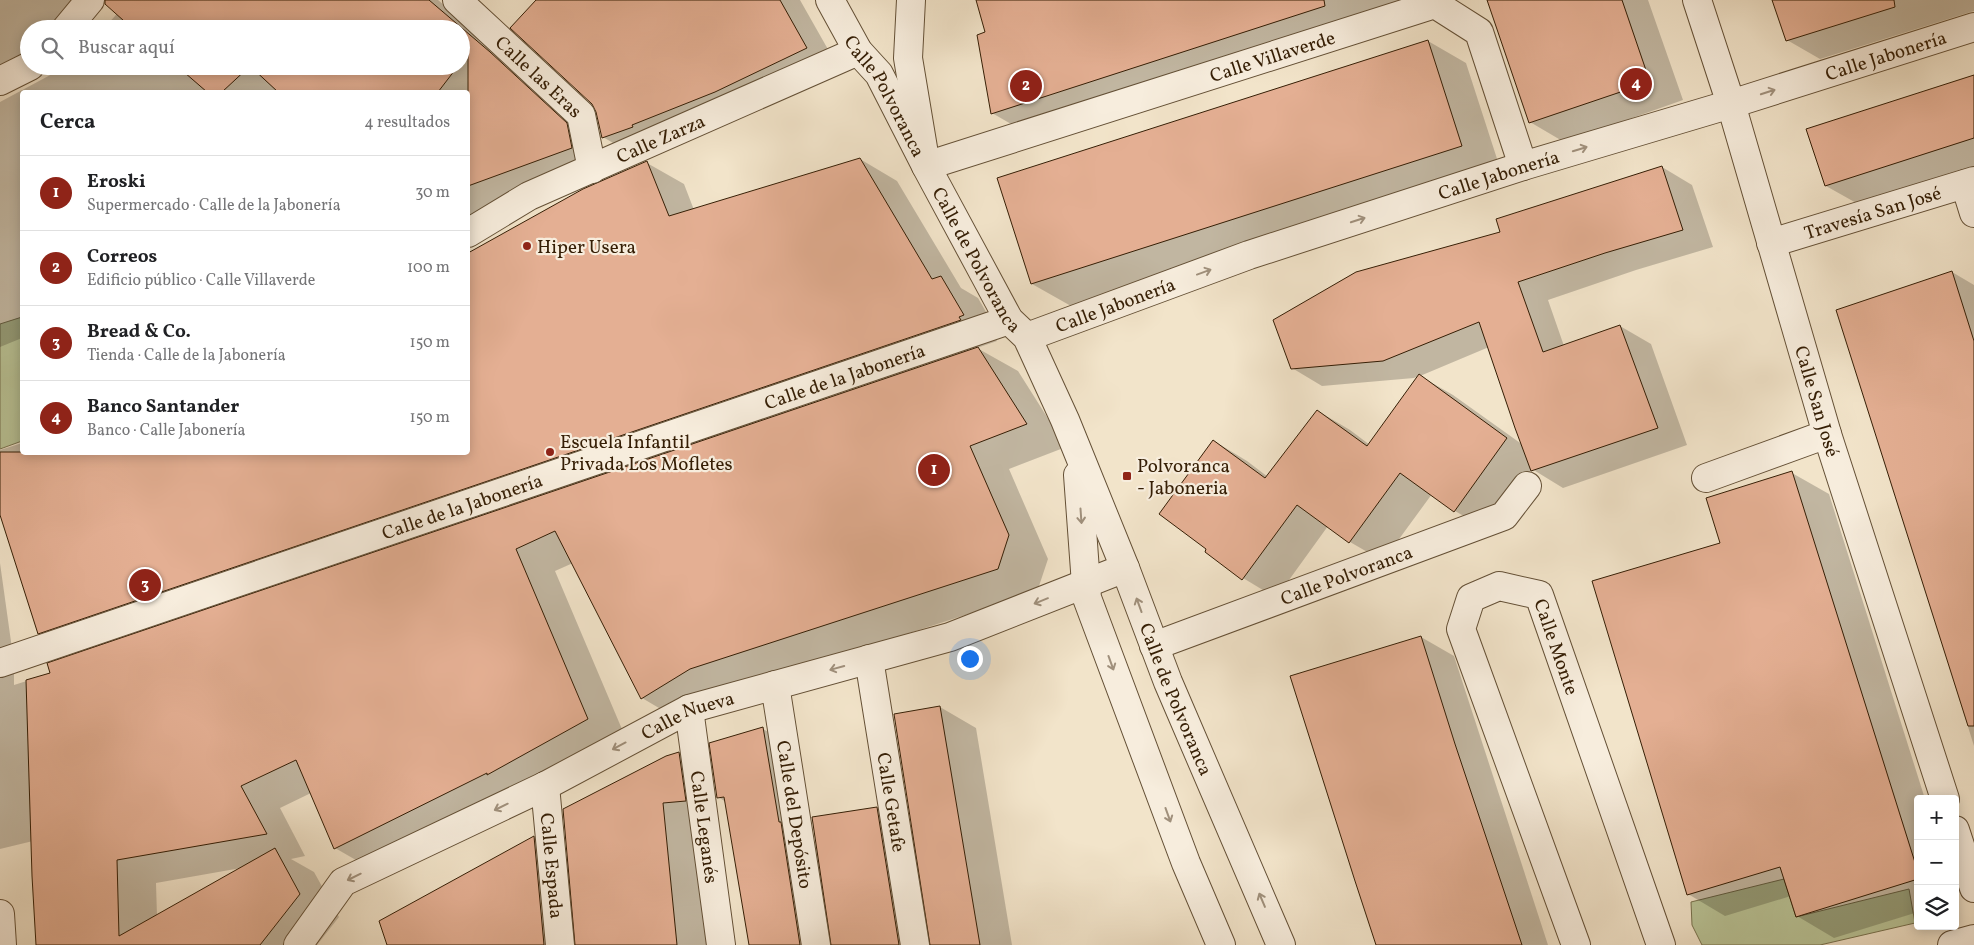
<!DOCTYPE html>
<html lang="es">
<meta charset="utf-8">
<style>
:root{--surface:#fff;--page:#f6f6f6;--text:#202124;--muted:#757577;--line:#e0e0e0;--accent:#8f2418}
body{margin:0;font-family:Vollkorn,serif;background:var(--page);color:var(--text)}
.controls{position:absolute;right:15px;bottom:15px;display:grid;overflow:hidden;border-radius:5px;box-shadow:0 2px 12px #0003}
.controls button{width:45px;height:45px;display:grid;place-items:center;padding:0;border:0;border-bottom:1px solid var(--line);background:var(--surface);color:var(--text);font:25px sans-serif}
.you{position:absolute;left:969px;top:658px;width:18px;height:18px;margin:-12px;border:4px solid #fff;border-radius:50%;background:#1a73e8;box-shadow:0 0 0 8px #1a73e833}
.badge{display:grid;place-items:center;width:32px;height:32px;border-radius:50%;background:var(--accent);color:#fff;font-size:16px;font-weight:700}
.pin{position:absolute;translate:-50% -50%;border:2px solid #fff;box-shadow:0 1px 5px #0006}
.list{margin:0;padding:0;list-style:none}
h2{display:flex;justify-content:space-between;align-items:center;height:65px;margin:0;padding:0 20px;font-size:21px}
h2 small{font-size:16px;font-weight:400;color:var(--muted)}
.list li{display:grid;grid-template-columns:32px 1fr auto;gap:15px;align-items:center;box-sizing:border-box;height:75px;padding:0 20px;border-top:1px solid var(--line)}
.list b{display:block;font-size:19px;white-space:nowrap}
.list p{margin:0;font-size:16px;white-space:nowrap;color:var(--muted)}
.list em{font-size:16px;font-style:normal;color:var(--muted)}
.icon{flex:none;width:28px;height:28px;fill:none;stroke:currentColor;stroke-width:2;stroke-linecap:round;stroke-linejoin:round}
.map{position:relative;flex:none;width:1974px;height:945px;overflow:hidden}
.search{position:absolute;background:var(--surface);box-shadow:0 2px 12px #0003;left:20px;top:20px;width:450px;height:55px;display:flex;align-items:center;gap:12px;box-sizing:border-box;padding:0 18px;border-radius:28px;color:var(--muted);font-size:19px}
.panel{position:absolute;background:var(--surface);box-shadow:0 2px 12px #0003;left:20px;top:90px;width:450px;height:365px;border-radius:5px}
.map>svg:first-child{display:block}
</style>
<div class="map">
<svg width="1974" height="945" viewBox="0 0 1974 945">
<rect width="100%" height="100%" fill="#f2e4ca"/>
<filter id="stains"><feTurbulence type="fractalNoise" baseFrequency=".004" numOctaves="4"/><feColorMatrix values="0 0 0 0 .2 0 0 0 0 .09 0 0 0 0 .02 0 0 0 .5 -.17"/></filter>
<radialGradient id="worn" r=".72"><stop offset=".6" stop-color="#630" stop-opacity="0"/><stop offset="1" stop-color="#630" stop-opacity=".3"/></radialGradient>
<path fill="#b9c497" stroke="#77714e" d="M 22,317 L 22,441 L 0,449 L 0,324 Z
M 1784,879 L 1796,917 L 1909,889 L 1915,923 L 1820,945 L 1702,945 L 1692,925 L 1691,902 Z"/>
<path fill="#0003" fill-rule="evenodd" d="M 0,0 L 105,0 L 87,19 L 96,29 L 29,29 L 29,66 L 0,83 Z
M 129,0 L 438,0 L 522,72 L 599,143 L 604,167 L 468,220 L 468,92 L 22,92 L 22,338 L 0,347 L 0,102 L 67,66 L 461,66 L 461,29 L 108,29 L 107,25 Z
M 538,0 L 800,0 L 838,67 L 635,156 L 603,137 L 598,111 Z
M 978,0 L 1431,0 L 1032,136 L 992,113 L 987,33 Z
M 1488,0 L 1648,0 L 1683,100 L 1564,142 L 1530,122 Z
M 1773,0 L 1974,0 L 1974,11 L 1820,59 L 1787,40 Z
M 1428,41 L 1466,63 L 1500,168 L 1071,306 L 1032,284 L 999,179 Z
M 1974,76 L 1974,175 L 1867,209 L 1826,186 Z
M 860,159 L 897,181 L 961,288 L 978,298 L 1000,336 L 995,338 L 997,341 L 977,348 L 1018,371 L 1066,447 L 1009,469 L 1048,559 L 1037,592 L 729,691 L 681,721 L 642,698 L 573,563 L 555,571 L 627,741 L 375,871 L 335,848 L 311,793 L 280,808 L 305,856 L 291,859 L 314,872 L 339,917 L 317,945 L 38,945 L 33,841 L 0,849 L 0,563 L 14,663 L 14,685 L 52,673 L 77,655 L 39,633 L 0,511 L 0,450 L 22,443 L 22,452 L 468,452 L 468,254 L 583,191 L 647,163 L 684,184 L 694,210 ZM 241,868 L 157,916 L 156,883 Z
M 1662,167 L 1692,185 L 1713,247 L 1636,270 L 1548,300 L 1564,346 L 1620,326 L 1651,344 L 1687,445 L 1563,488 L 1532,469 L 1488,530 L 1455,511 L 1432,494 L 1383,561 L 1350,542 L 1328,526 L 1276,598 L 1243,578 L 1214,441 L 1247,461 L 1268,477 L 1318,411 L 1350,430 L 1370,445 L 1419,376 L 1414,378 L 1322,386 L 1292,368 L 1502,233 ZM 1489,347 L 1523,445 L 1453,395 L 1420,376 Z
M 1952,272 L 1974,285 L 1974,746 L 1838,310 Z
M 1792,473 L 1829,494 L 1925,799 L 1918,799 L 1918,912 L 1834,938 L 1797,916 L 1791,896 L 1725,916 L 1688,894 L 1722,544 Z
M 1421,637 L 1454,656 L 1548,945 L 1377,945 Z
M 940,707 L 976,728 L 1012,945 L 750,945 L 726,802 L 718,797 L 763,729 L 799,749 L 814,843 L 817,844 L 877,808 L 914,830 Z
M 679,753 L 712,772 L 718,820 L 696,822 L 707,945 L 389,945 L 534,837 L 569,857 Z"/>
<path fill="#e4af93" stroke="#351e05" d="M 105,0 L 429,0 L 490,52 L 567,123 L 572,148 L 468,186 L 468,54 L 461,63 L 461,29 L 133,29 L 105,4 Z
M 536,0 L 780,0 L 807,48 L 715,92 L 632,125 L 633,127 L 602,138 L 596,112 L 592,104 L 510,28 Z
M 976,0 L 1324,0 L 1325,6 L 991,114 L 977,35 L 985,32 Z
M 1487,0 L 1622,0 L 1650,82 L 1529,123 Z
M 1772,0 L 1894,0 L 1895,7 L 1786,41 Z
M 1428,40 L 1462,146 L 1031,284 L 997,178 Z
M 177,66 L 458,66 L 438,92 L 278,92 L 250,66 L 222,92 L 207,92 Z
M 1974,75 L 1974,138 L 1825,186 L 1806,129 Z
M 860,158 L 932,279 L 941,276 L 964,315 L 959,317 L 961,320 L 38,634 L 0,515 L 0,452 L 468,452 L 468,253 L 583,189 L 647,161 L 669,216 Z
M 1662,166 L 1683,230 L 1605,253 L 1518,282 L 1543,352 L 1620,325 L 1658,428 L 1531,471 L 1515,428 L 1479,322 L 1383,361 L 1291,369 L 1273,320 L 1356,272 L 1500,232 L 1496,219 Z
M 1952,271 L 1974,341 L 1974,726 L 1968,726 L 1836,310 Z
M 978,347 L 1027,424 L 970,446 L 1009,535 L 998,569 L 690,669 L 641,699 L 555,531 L 516,549 L 588,719 L 487,775 L 487,773 L 334,849 L 296,760 L 241,786 L 267,834 L 117,860 L 119,936 L 275,848 L 300,894 L 260,945 L 36,945 L 32,876 L 26,680 L 50,673 L 47,663 Z
M 1419,374 L 1507,438 L 1454,512 L 1400,473 L 1349,543 L 1297,505 L 1242,580 L 1205,552 L 1206,549 L 1159,514 L 1213,440 L 1265,478 L 1317,410 L 1367,446 Z
M 1792,471 L 1918,872 L 1918,879 L 1796,917 L 1780,867 L 1687,895 L 1592,581 L 1720,543 L 1706,498 Z
M 1421,636 L 1455,744 L 1522,945 L 1376,945 L 1355,881 L 1290,676 Z
M 940,706 L 980,945 L 930,945 L 894,714 Z
M 763,727 L 779,822 L 781,822 L 800,945 L 749,945 L 724,797 L 717,798 L 709,743 Z
M 679,752 L 686,801 L 663,803 L 677,945 L 575,945 L 563,809 L 666,756 Z
M 877,807 L 899,945 L 831,945 L 812,817 Z
M 534,836 L 544,945 L 387,945 L 379,921 Z"/>
<g fill="none" stroke-linecap="round" stroke-linejoin="round">
<defs>
<g id="minor">
<path id="s1" d="M 457,0 L 581,115 L 592,169"/>
<path id="s2" d="M 830,0 L 858,51 L 879,74 L 926,166 L 1435,4 L 1479,32 L 1523,166"/>
<path id="s3" d="M 911,0 L 908,58 L 926,166 L 1009,320 L 1027,337 L 1065,420 L 1125,568 L 1168,682 L 1281,945"/>
<path id="s4" d="M 1697,0 L 1731,104 L 1827,434 L 1945,799"/>
<path d="M 66,29 L 90,0"/>
<path d="M 0,81 L 30,66"/>
<path d="M 1965,184 L 1974,213"/>
<path id="s5" d="M 468,233 L 529,196 L 858,51"/>
<path id="s6" d="M 1771,243 L 1974,181"/>
<path id="s7" d="M 1027,337 L 1249,255 L 1523,166 L 1731,104 L 1974,27"/>
<path d="M 1078,475 L 1087,598 L 1186,863 L 1221,945"/>
<path d="M 1706,478 L 1827,434"/>
<path id="s8" d="M 1154,646 L 1504,516 L 1527,486"/>
<path id="s9" d="M 869,659 L 915,945"/>
<path id="s10" d="M 0,663 L 1009,320"/>
<path id="s11" d="M 775,685 L 816,945"/>
<path id="s12" d="M 689,709 L 721,945"/>
<path id="s13" d="M 545,786 L 560,945"/>
<path d="M 1955,830 L 1974,888"/>
<path d="M 0,914 L 2,945"/>
<path id="s14" d="M 298,945 L 343,882 L 545,786 L 689,709 L 950,637 L 1125,568"/>
<path id="s15" d="M 1576,945 L 1461,629 L 1471,598 L 1499,586 L 1539,595 L 1661,945"/>
<path d="M 1952,945 L 1974,939"/>
</g>
</defs>
<use href="#minor" stroke="#645036" stroke-width="30"/>
<use href="#minor" stroke="#f7eddd" stroke-width="28"/>
</g>
<defs><path id="oneway-shaft" d="M-6 0H5M1.5-3L5.5 0L1.5 3" fill="none" stroke-width="1.6" stroke-linecap="round" stroke-linejoin="round" transform="scale(1.25)"/></defs>
<g stroke="#a0907c">
<use href="#oneway-shaft" transform="translate(1768 92) rotate(-18)"/>
<use href="#oneway-shaft" transform="translate(1580 149) rotate(-17)"/>
<use href="#oneway-shaft" transform="translate(1358 220) rotate(-18)"/>
<use href="#oneway-shaft" transform="translate(1204 272) rotate(-20)"/>
<use href="#oneway-shaft" transform="translate(1081 516) rotate(86)"/>
<use href="#oneway-shaft" transform="translate(1041 601) rotate(158)"/>
<use href="#oneway-shaft" transform="translate(1139 605) rotate(-110)"/>
<use href="#oneway-shaft" transform="translate(1111 663) rotate(70)"/>
<use href="#oneway-shaft" transform="translate(837 668) rotate(165)"/>
<use href="#oneway-shaft" transform="translate(619 746) rotate(152)"/>
<use href="#oneway-shaft" transform="translate(501 807) rotate(154)"/>
<use href="#oneway-shaft" transform="translate(1168 815) rotate(70)"/>
<use href="#oneway-shaft" transform="translate(354 877) rotate(154)"/>
<use href="#oneway-shaft" transform="translate(1262 900) rotate(-113)"/>
</g>
<g fill="#8f2418" stroke="#f7eddd" stroke-width="2">
<circle cx="527" cy="246" r="5"/>
<circle cx="550" cy="452" r="5"/>
<rect x="1122" y="471" width="10" height="10" rx="2.5"/>
</g>
<g text-anchor="middle" stroke-width="4.5" stroke-linejoin="round" paint-order="stroke">
<g font-size="19" fill="#351e05" stroke="#f7eddd">
<text dy="7" stroke="none"><textPath href="#s2" startOffset="556">Calle Villaverde</textPath></text>
<text dy="7" stroke="none"><textPath href="#s7" startOffset="904">Calle Jabonería</textPath></text>
<text dy="7" stroke="none"><textPath href="#s1" startOffset="112">Calle las Eras</textPath></text>
<text dy="7" stroke="none"><textPath href="#s2" startOffset="111">Calle Polvoranca</textPath></text>
<text dy="7" stroke="none"><textPath href="#s5" startOffset="215">Calle Zarza</textPath></text>
<text dy="7" stroke="none"><textPath href="#s7" startOffset="499">Calle Jabonería</textPath></text>
<text dy="7" stroke="none"><textPath href="#s6" startOffset="106">Travesía San José</textPath></text>
<text dy="7" stroke="none"><textPath href="#s3" startOffset="274">Calle de Polvoranca</textPath></text>
<text dy="7" stroke="none"><textPath href="#s7" startOffset="94">Calle Jabonería</textPath></text>
<text dy="7" stroke="none"><textPath href="#s10" startOffset="892">Calle de la Jabonería</textPath></text>
<text dy="7" stroke="none"><textPath href="#s4" startOffset="419">Calle San José</textPath></text>
<text dy="7" stroke="none"><textPath href="#s10" startOffset="488">Calle de la Jabonería</textPath></text>
<text dy="7" stroke="none"><textPath href="#s8" startOffset="205">Calle Polvoranca</textPath></text>
<text dy="7" stroke="none"><textPath href="#s15" startOffset="495">Calle Monte</textPath></text>
<text dy="7" stroke="none"><textPath href="#s3" startOffset="759">Calle de Polvoranca</textPath></text>
<text dy="7" stroke="none"><textPath href="#s14" startOffset="461">Calle Nueva</textPath></text>
<text dy="7" stroke="none"><textPath href="#s9" startOffset="145">Calle Getafe</textPath></text>
<text dy="7" stroke="none"><textPath href="#s11" startOffset="131">Calle del Depósito</textPath></text>
<text dy="7" stroke="none"><textPath href="#s12" startOffset="119">Calle Leganés</textPath></text>
<text dy="7" stroke="none"><textPath href="#s13" startOffset="80">Calle Espada</textPath></text>
</g>
<g font-size="19" fill="#351e05" stroke="#f7eddd" text-anchor="start">
<text x="537" y="253">Hiper Usera</text>
<text x="560" y="448">Escuela Infantil<tspan x="560" dy="22">Privada Los Mofletes</tspan></text>
<text x="1137" y="472">Polvoranca<tspan x="1137" dy="22">- Jaboneria</tspan></text>
</g>
</g>
<rect width="100%" height="100%" filter="url(#stains)"/>
<rect width="100%" height="100%" fill="url(#worn)"/>
</svg>
<div class="controls">
<button>+</button>
<button>−</button>
<button><svg class="icon" aria-label="layers" viewBox="0 0 24 24"><path d="M12 4l9 5-9 5-9-5zM3 14l9 5 9-5"/></svg></button>
</div>
<div class="you"></div>
<div class="pin badge" style="left:934px;top:470px">1</div>
<div class="pin badge" style="left:1026px;top:86px">2</div>
<div class="pin badge" style="left:145px;top:585px">3</div>
<div class="pin badge" style="left:1636px;top:84px">4</div>
<div class="search"><svg class="icon" aria-label="search" viewBox="0 0 24 24"><circle cx="10" cy="10" r="6"/><path d="M15 15l6 6"/></svg>Buscar aquí</div>
<section class="panel">
<h2>Cerca<small>4 resultados</small></h2>
<ul class="list">
<li><span class="badge">1</span><div><b>Eroski</b><p>Supermercado · Calle de la Jabonería</p></div><em>30 m</em></li>
<li><span class="badge">2</span><div><b>Correos</b><p>Edificio público · Calle Villaverde</p></div><em>100 m</em></li>
<li><span class="badge">3</span><div><b>Bread &amp; Co.</b><p>Tienda · Calle de la Jabonería</p></div><em>150 m</em></li>
<li><span class="badge">4</span><div><b>Banco Santander</b><p>Banco · Calle Jabonería</p></div><em>150 m</em></li>
</ul>
</section>
</div>
